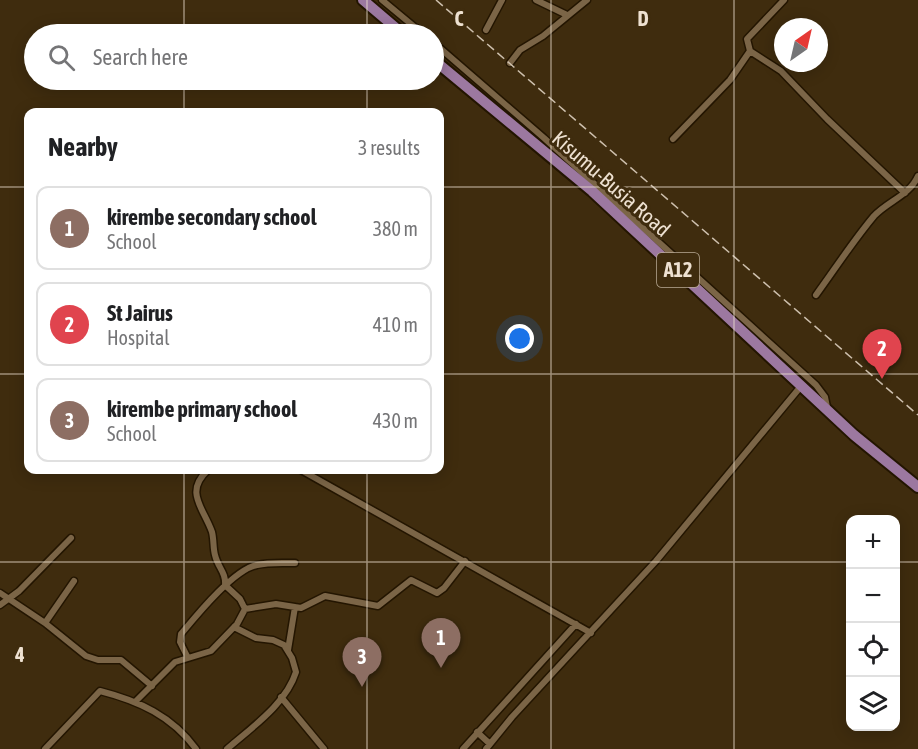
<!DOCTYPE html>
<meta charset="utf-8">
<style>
:root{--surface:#fff;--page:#f6f6f6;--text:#202124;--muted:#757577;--line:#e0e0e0;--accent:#0f766e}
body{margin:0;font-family:"Asap Condensed",sans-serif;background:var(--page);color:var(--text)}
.controls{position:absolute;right:18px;bottom:18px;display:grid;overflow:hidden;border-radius:12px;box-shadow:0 3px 15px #0003}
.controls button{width:54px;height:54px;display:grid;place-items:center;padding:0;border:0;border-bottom:2px solid var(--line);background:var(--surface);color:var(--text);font:30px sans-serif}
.compass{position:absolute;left:774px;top:18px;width:54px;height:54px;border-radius:50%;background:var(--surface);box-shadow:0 3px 15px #0003;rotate:34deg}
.you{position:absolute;left:520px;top:339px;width:21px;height:21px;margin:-15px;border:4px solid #fff;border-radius:50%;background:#1a73e8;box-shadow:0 0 0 9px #1a73e833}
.badge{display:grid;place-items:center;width:39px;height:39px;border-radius:50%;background:var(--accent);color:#fff;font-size:20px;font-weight:700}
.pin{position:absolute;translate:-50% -50px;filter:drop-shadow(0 2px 3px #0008)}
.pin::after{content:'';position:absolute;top:32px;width:21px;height:18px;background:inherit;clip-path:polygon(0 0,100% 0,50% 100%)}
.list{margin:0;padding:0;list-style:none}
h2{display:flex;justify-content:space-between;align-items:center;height:78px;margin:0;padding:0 24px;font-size:26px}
h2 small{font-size:20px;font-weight:400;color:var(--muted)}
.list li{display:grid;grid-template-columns:39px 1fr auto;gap:18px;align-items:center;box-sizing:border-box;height:84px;margin:0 12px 12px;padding:0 12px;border:2px solid var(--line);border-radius:12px}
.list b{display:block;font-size:22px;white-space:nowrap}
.list p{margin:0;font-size:20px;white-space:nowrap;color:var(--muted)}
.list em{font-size:20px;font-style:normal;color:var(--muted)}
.icon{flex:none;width:33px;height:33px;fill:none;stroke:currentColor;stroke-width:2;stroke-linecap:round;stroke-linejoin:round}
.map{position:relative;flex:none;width:918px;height:749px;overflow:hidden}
.search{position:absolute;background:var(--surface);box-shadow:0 3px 15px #0003;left:24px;top:24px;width:420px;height:66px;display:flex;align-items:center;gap:15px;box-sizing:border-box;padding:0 21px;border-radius:33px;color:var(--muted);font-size:22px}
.panel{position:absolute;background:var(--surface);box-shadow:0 3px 15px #0003;left:24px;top:108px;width:420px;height:366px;border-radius:12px}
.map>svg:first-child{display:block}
</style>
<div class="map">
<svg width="918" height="749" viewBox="0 0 918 749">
<rect width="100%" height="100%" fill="#3f2c0e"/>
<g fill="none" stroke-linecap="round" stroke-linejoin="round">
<defs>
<path id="minor" d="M 382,0 L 423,34
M 536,0 L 567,15
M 784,0 L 747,39 L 750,51 L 781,71 L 827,119 L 905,193
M 486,30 L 502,0
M 434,43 L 544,138 L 816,385 L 825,397 L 827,407
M 510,63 L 520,50 L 543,36 L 587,0
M 673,139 L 730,80 L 750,51
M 816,295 C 835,269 853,241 874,216 C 888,201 910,195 918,176
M 301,470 L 591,633
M 0,593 L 45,623 L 86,656 L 98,660 L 121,660 L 152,686
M 0,605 L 19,591 L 71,538
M 245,609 L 276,604 L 301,608 L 325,596 L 378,606 L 411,580 L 437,593 L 444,588 L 465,561
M 45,623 L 74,581
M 288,650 L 295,607
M 187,656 L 180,642 L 181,634 C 196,616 234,569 257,565 C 269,562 282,563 295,563
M 281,697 L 324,749
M 135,702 L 175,662 L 211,651 L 237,624 L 245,609 L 240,599 L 225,585 C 226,572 218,568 215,555 C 213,548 214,540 212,532 C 203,507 184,492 208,470
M 477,732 L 490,744
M 45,749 L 100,691 C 139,701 172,716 196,749
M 227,749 C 251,728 286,704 296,672 L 292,658 L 284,645 L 273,640 L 256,638 L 234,627
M 463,749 L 576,624
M 486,749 L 512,717 L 656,561 L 802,385"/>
<path id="trunk" d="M 363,0 L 403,34
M 434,60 L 592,191 L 854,435 L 918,487"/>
</defs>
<use href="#minor" stroke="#231501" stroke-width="9"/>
<use href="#trunk" stroke="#231501" stroke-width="14"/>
<use href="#minor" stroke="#7b6547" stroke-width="6"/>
<use href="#trunk" stroke="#9c78a0" stroke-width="10"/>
<path stroke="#cec0ae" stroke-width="1.5" stroke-dasharray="9 4.5" stroke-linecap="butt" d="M 436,0 L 918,415"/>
</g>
<path fill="none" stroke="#eee1d1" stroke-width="1.5" stroke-opacity="0.55" d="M 184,0 L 184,34M 367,0 L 367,34M 551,0 L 551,749M 734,0 L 734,749M 184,80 L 184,112M 367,80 L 367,112M 0,187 L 28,187M 440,187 L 918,187M 0,374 L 28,374M 440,374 L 918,374M 184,470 L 184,749M 367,470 L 367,749M 0,562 L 850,562M 896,562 L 918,562"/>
<g text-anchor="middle" stroke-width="6" stroke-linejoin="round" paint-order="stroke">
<rect fill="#3f2c0e" stroke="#baab96" stroke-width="1.5" x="657" y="253" width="42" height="34" rx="4.5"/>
<g font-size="20" font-weight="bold" fill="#eee1d1">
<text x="678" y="277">A12</text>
</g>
<g font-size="21" fill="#eee1d1" stroke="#3f2c0e">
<text transform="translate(611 184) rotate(41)" y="7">Kisumu-Busia Road</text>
</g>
</g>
<g font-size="20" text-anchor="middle" font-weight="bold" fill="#eee1d1" stroke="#3f2c0e" stroke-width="6" stroke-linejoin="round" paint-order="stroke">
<text x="459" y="26">C</text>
<text x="643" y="26">D</text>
<text x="20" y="662">4</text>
</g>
</svg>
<div class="controls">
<button>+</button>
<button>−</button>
<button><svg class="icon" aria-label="locate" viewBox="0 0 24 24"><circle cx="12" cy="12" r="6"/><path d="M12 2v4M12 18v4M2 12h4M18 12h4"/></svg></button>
<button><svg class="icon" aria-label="layers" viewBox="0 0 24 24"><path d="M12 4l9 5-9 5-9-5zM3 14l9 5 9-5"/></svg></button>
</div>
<svg class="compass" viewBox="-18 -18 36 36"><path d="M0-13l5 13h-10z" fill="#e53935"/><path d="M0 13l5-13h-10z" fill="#757577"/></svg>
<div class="you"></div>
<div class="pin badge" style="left:441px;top:668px;background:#8d6e63">1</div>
<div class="pin badge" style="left:882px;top:379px;background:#e0444e">2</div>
<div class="pin badge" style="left:362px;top:687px;background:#8d6e63">3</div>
<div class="search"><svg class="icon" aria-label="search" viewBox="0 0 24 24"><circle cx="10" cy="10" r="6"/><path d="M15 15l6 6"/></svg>Search here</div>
<section class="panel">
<h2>Nearby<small>3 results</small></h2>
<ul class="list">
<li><span class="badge" style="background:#8d6e63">1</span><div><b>kirembe secondary school</b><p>School</p></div><em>380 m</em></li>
<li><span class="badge" style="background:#e0444e">2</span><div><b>St Jairus</b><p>Hospital</p></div><em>410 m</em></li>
<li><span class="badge" style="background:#8d6e63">3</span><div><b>kirembe primary school</b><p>School</p></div><em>430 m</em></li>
</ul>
</section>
</div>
